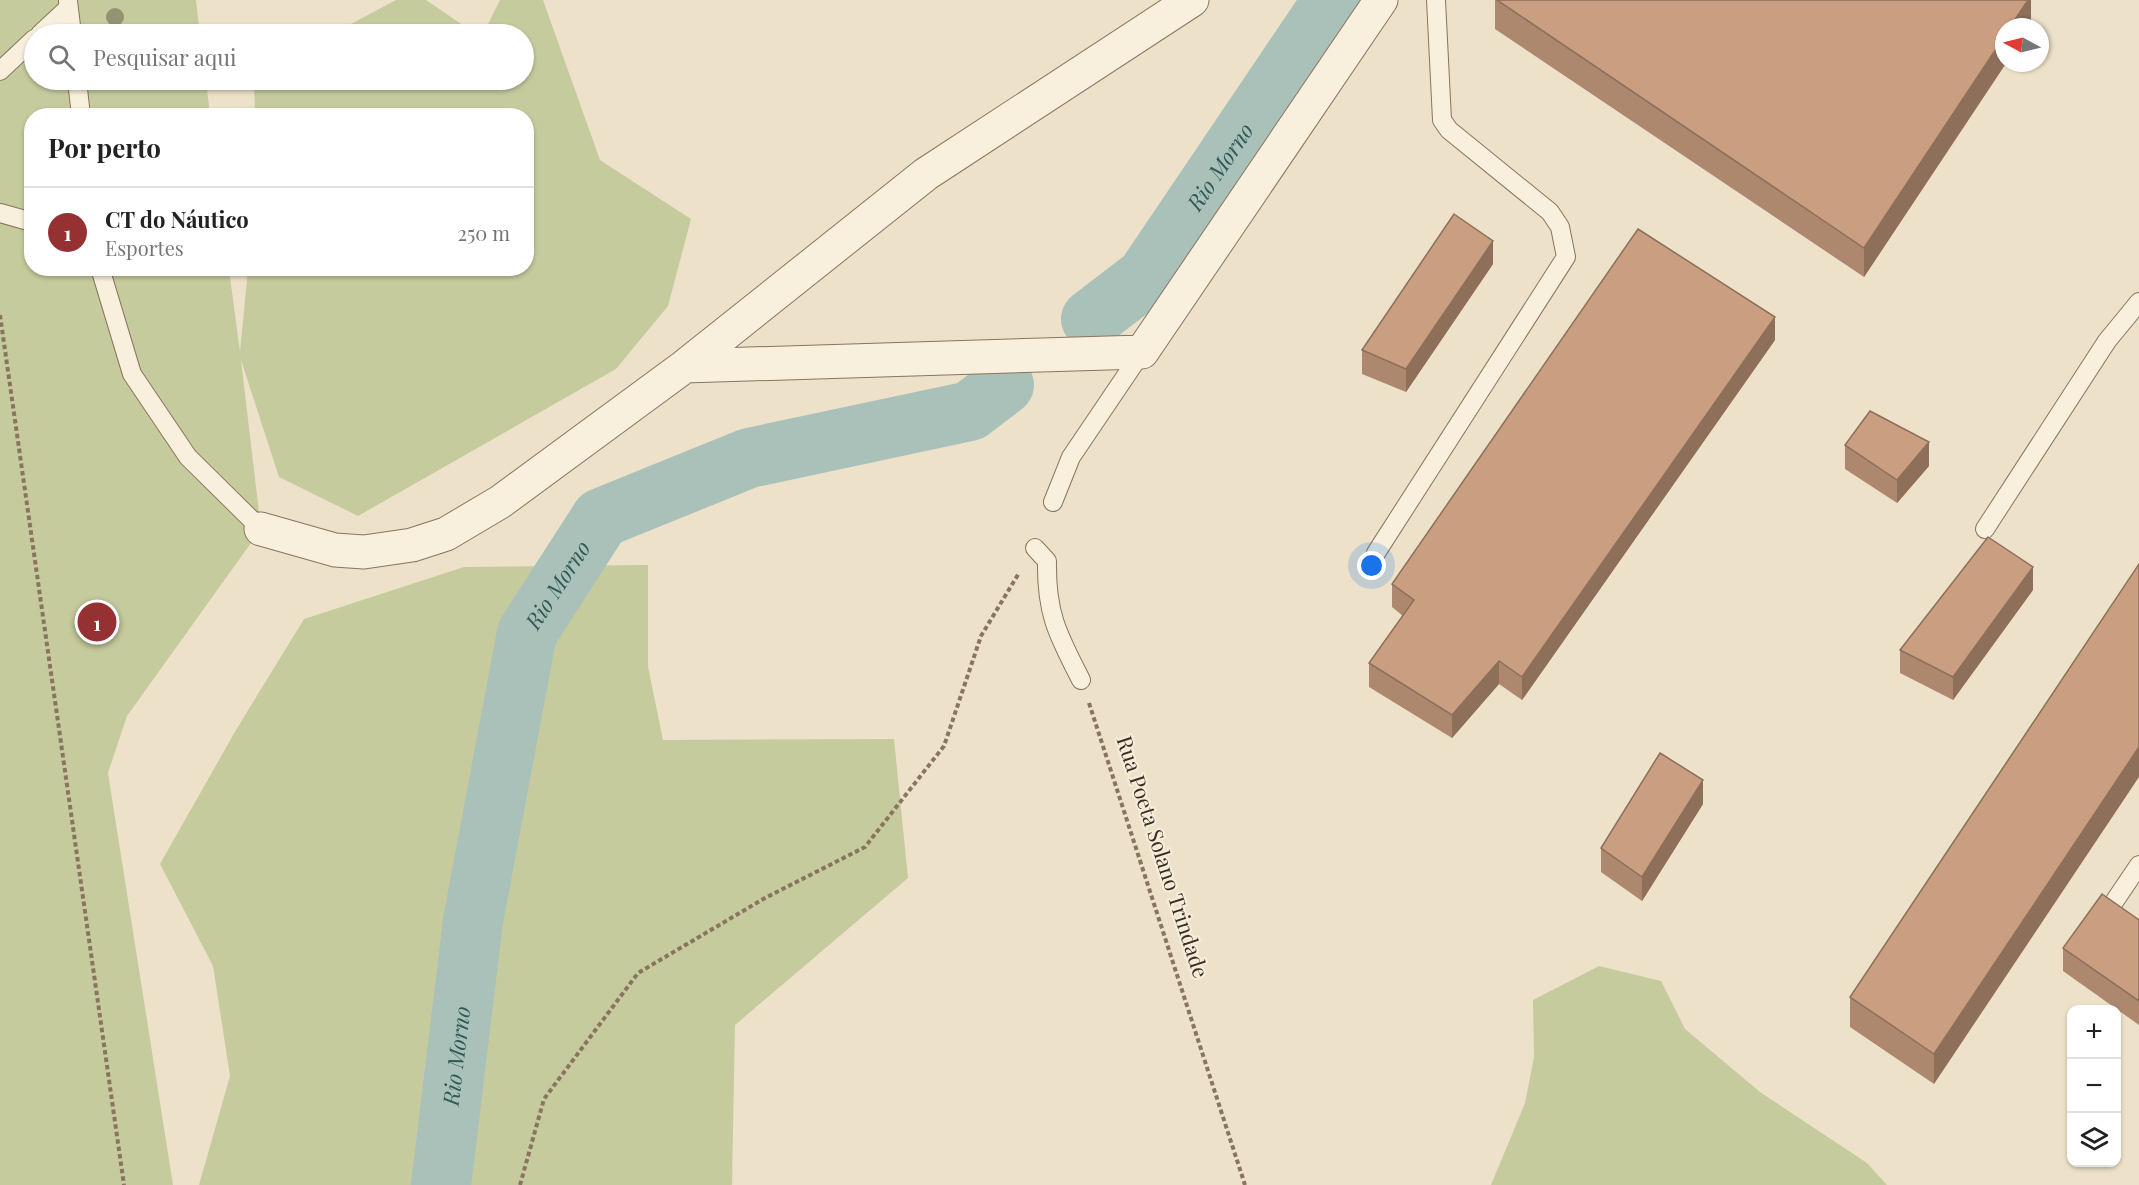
<!DOCTYPE html>
<html lang="pt">
<meta charset="utf-8">
<style>
:root{--surface:#fff;--page:#f2f2f2;--text:#222;--muted:#767676;--line:#e0e0e0;--accent:#953133}
body{margin:0;font-family:"Playfair Display",serif;background:var(--page);color:var(--text)}
.controls{position:absolute;right:18px;bottom:18px;display:grid;overflow:hidden;border-radius:12px;box-shadow:0 2px 4px #0004}
.controls button{width:54px;height:54px;display:grid;place-items:center;padding:0;border:0;border-bottom:2px solid var(--line);background:var(--surface);color:var(--text);font:30px sans-serif}
.compass{position:absolute;left:1995px;top:18px;width:54px;height:54px;border-radius:50%;background:var(--surface);box-shadow:0 2px 4px #0004;rotate:277deg}
.you{position:absolute;left:1372px;top:566px;width:21px;height:21px;margin:-15px;border:4px solid #fff;border-radius:50%;background:#1a73e8;box-shadow:0 0 0 9px #1a73e833}
.badge{display:grid;place-items:center;width:39px;height:39px;border-radius:50%;background:var(--accent);color:#fff;font-size:20px;font-weight:700}
.pin{position:absolute;translate:-50% -50%;border:3px solid #fff;box-shadow:0 2px 6px #0006}
.list{margin:0;padding:0;list-style:none}
h2{display:flex;justify-content:space-between;align-items:center;height:78px;margin:0;padding:0 24px;font-size:26px}
h2 small{font-size:20px;font-weight:400;color:var(--muted)}
.list li{display:grid;grid-template-columns:39px 1fr auto;gap:18px;align-items:center;box-sizing:border-box;height:90px;padding:0 24px;border-top:2px solid var(--line)}
.list b{display:block;font-size:22px;white-space:nowrap}
.list p{margin:0;font-size:20px;white-space:nowrap;color:var(--muted)}
.list em{font-size:20px;font-style:normal;color:var(--muted)}
.icon{flex:none;width:33px;height:33px;fill:none;stroke:currentColor;stroke-width:2;stroke-linecap:round;stroke-linejoin:round}
.map{position:relative;flex:none;width:2139px;height:1185px;overflow:hidden}
.search{position:absolute;background:var(--surface);box-shadow:0 2px 4px #0004;left:24px;top:24px;width:510px;height:66px;display:flex;align-items:center;gap:15px;box-sizing:border-box;padding:0 21px;border-radius:33px;color:var(--muted);font-size:22px}
.panel{position:absolute;background:var(--surface);box-shadow:0 2px 4px #0004;left:24px;top:108px;width:510px;height:168px;border-radius:24px}
.map>svg:first-child{display:block}
</style>
<div class="map">
<svg width="2139" height="1185" viewBox="0 0 2139 1185">
<rect width="100%" height="100%" fill="#ede2c9"/>
<path fill="#c6cb9d" d="M 0,0 L 196,0 L 200,34 L 34,34 L 34,80 L 206,80 L 210,115 L 32,116 L 32,268 L 229,269 L 240,352 L 248,269 L 526,268 L 526,116 L 255,115 L 254,80 L 524,80 L 524,34 L 483,34 L 500,0 L 543,0 L 600,160 L 691,219 L 668,306 L 616,369 L 358,516 L 279,477 L 241,360 L 261,529 L 127,716 L 108,773 L 173,1185 L 0,1185 Z
M 396,0 L 426,0 L 476,34 L 332,34 Z
M 648,565 L 648,667 L 663,740 L 894,739 L 908,878 L 735,1025 L 732,1185 L 199,1185 L 230,1076 L 213,966 L 160,864 L 236,730 L 304,619 L 464,567 Z
M 1599,966 L 1661,981 L 1685,1029 L 1760,1092 L 1867,1163 L 1887,1185 L 1491,1185 L 1525,1103 L 1534,1057 L 1533,1000 Z"/>
<g fill="none" stroke-linecap="round" stroke-linejoin="round">
<g stroke="#aac1ba" stroke-width="60">
<path id="s1" d="M 1091,319 L 1146,277 L 1333,0"/>
<path id="s2" d="M 441,1185 L 473,921 L 527,633 L 601,518 L 749,458 L 970,411 L 1004,385"/>
</g>
<defs>
<path id="service" d="M 68,1 L 72,34
M 40,34 L 68,8
M 0,71 L 34,39
M 77,80 L 81,116
M 0,213 L 32,222
M 100,268 L 132,374 L 188,457 L 261,529
M 1053,502 L 1071,457 L 1142,352
M 1985,529 L 2107,341 L 2139,302
M 1035,548 L 1047,561 C 1046,614 1058,635 1081,680
M 1376,553 L 1566,257 L 1560,227 L 1550,212 L 1449,130 L 1442,120 L 1436,0
M 2114,902 L 2139,865"/>
<path id="minor" d="M 685,366 L 1142,352 L 1381,0
M 261,529 L 335,550 L 364,552 L 412,545 L 446,534 L 500,502 L 685,366 L 926,174 L 1192,0"/>
</defs>
<use href="#service" stroke="#89745e" stroke-width="20"/>
<use href="#minor" stroke="#89745e" stroke-width="35"/>
<path stroke="#89745e" stroke-width="4" stroke-dasharray="4.5 3" stroke-linecap="butt" d="M 0,315 L 124,1185
M 1089,703 L 1245,1185
M 520,1185 L 544,1099 L 638,973 L 765,898 L 865,847 L 944,746 L 981,636 L 1019,573"/>
<use href="#service" stroke="#f8efdc" stroke-width="18"/>
<use href="#minor" stroke="#f8efdc" stroke-width="33"/>
</g>
<circle fill="#939471" cx="115" cy="17" r="9"/>
<path fill="#ad886f" d="M 1495,0 L 2031,0 L 2031,26 L 1864,277 L 1495,29 Z
M 1493,264 L 1406,392 L 1362,374 L 1362,350 Z
M 1775,340 L 1522,700 L 1499,684 L 1452,738 L 1369,687 L 1369,663 L 1403,616 L 1392,607 L 1392,584 Z
M 1845,445 L 1929,466 L 1897,503 L 1845,469 Z
M 2139,564 L 1934,1084 L 1850,1027 L 1850,997 Z
M 2033,590 L 1953,700 L 1900,673 L 1900,650 Z
M 1703,804 L 1642,901 L 1601,872 L 1601,848 Z
M 2139,920 L 2139,1025 L 2063,971 L 2063,948 Z"/>
<path fill="#8d6f5a" d="M 2028,0 L 2031,0 L 2031,26 L 2030,27 L 2010,27 Z
M 2004,37 L 2004,63 L 2006,63 L 1864,277 L 1864,248 Z
M 1493,241 L 1493,264 L 1406,392 L 1406,369 Z
M 1775,317 L 1775,340 L 1522,700 L 1522,677 Z
M 1929,442 L 1929,466 L 1897,503 L 1897,480 Z
M 2033,567 L 2033,590 L 1953,700 L 1953,677 Z
M 1499,661 L 1499,684 L 1452,738 L 1452,715 Z
M 2139,747 L 2139,777 L 1934,1084 L 1934,1054 Z
M 1703,780 L 1703,804 L 1642,901 L 1642,877 Z"/>
<path fill="#c99e81" stroke="#8d6f5a" stroke-width="1.5" d="M 1497,0 L 2028,0 L 2010,27 L 2004,27 L 2004,37 L 1864,248 Z
M 1454,214 L 1493,241 L 1406,369 L 1362,350 Z
M 1638,229 L 1775,317 L 1522,677 L 1499,661 L 1452,715 L 1369,663 L 1414,600 L 1392,584 Z
M 1870,411 L 1929,442 L 1897,480 L 1845,445 Z
M 1988,537 L 2033,567 L 1953,677 L 1900,650 Z
M 2139,564 L 2139,747 L 1934,1054 L 1850,997 Z
M 1660,753 L 1703,780 L 1642,877 L 1601,848 Z
M 2102,894 L 2139,920 L 2139,1001 L 2063,948 Z"/>
<g text-anchor="middle" stroke-width="4.5" stroke-linejoin="round" paint-order="stroke">
<g font-size="21" fill="#3a2d21" stroke="#f5ecd9">
<text transform="translate(1162 857) rotate(72)" y="7">Rua Poeta Solano Trindade</text>
</g>
<g font-size="22" font-style="italic" fill="#315956" stroke="#f5ecd9">
<text dy="8" stroke="none"><textPath href="#s1" startOffset="202">Rio Morno</textPath></text>
<text dy="8" stroke="none"><textPath href="#s2" startOffset="616">Rio Morno</textPath></text>
<text dy="8" stroke="none"><textPath href="#s2" startOffset="130">Rio Morno</textPath></text>
</g>
</g>
</svg>
<div class="controls">
<button>+</button>
<button>−</button>
<button><svg class="icon" aria-label="layers" viewBox="0 0 24 24"><path d="M12 4l9 5-9 5-9-5zM3 14l9 5 9-5"/></svg></button>
</div>
<svg class="compass" viewBox="-18 -18 36 36"><path d="M0-13l5 13h-10z" fill="#e53935"/><path d="M0 13l5-13h-10z" fill="#767676"/></svg>
<div class="you"></div>
<div class="pin badge" style="left:97px;top:622px">1</div>
<div class="search"><svg class="icon" aria-label="search" viewBox="0 0 24 24"><circle cx="10" cy="10" r="6"/><path d="M15 15l6 6"/></svg>Pesquisar aqui</div>
<section class="panel">
<h2>Por perto<small></small></h2>
<ul class="list">
<li><span class="badge">1</span><div><b>CT do Náutico</b><p>Esportes</p></div><em>250 m</em></li>
</ul>
</section>
</div>
